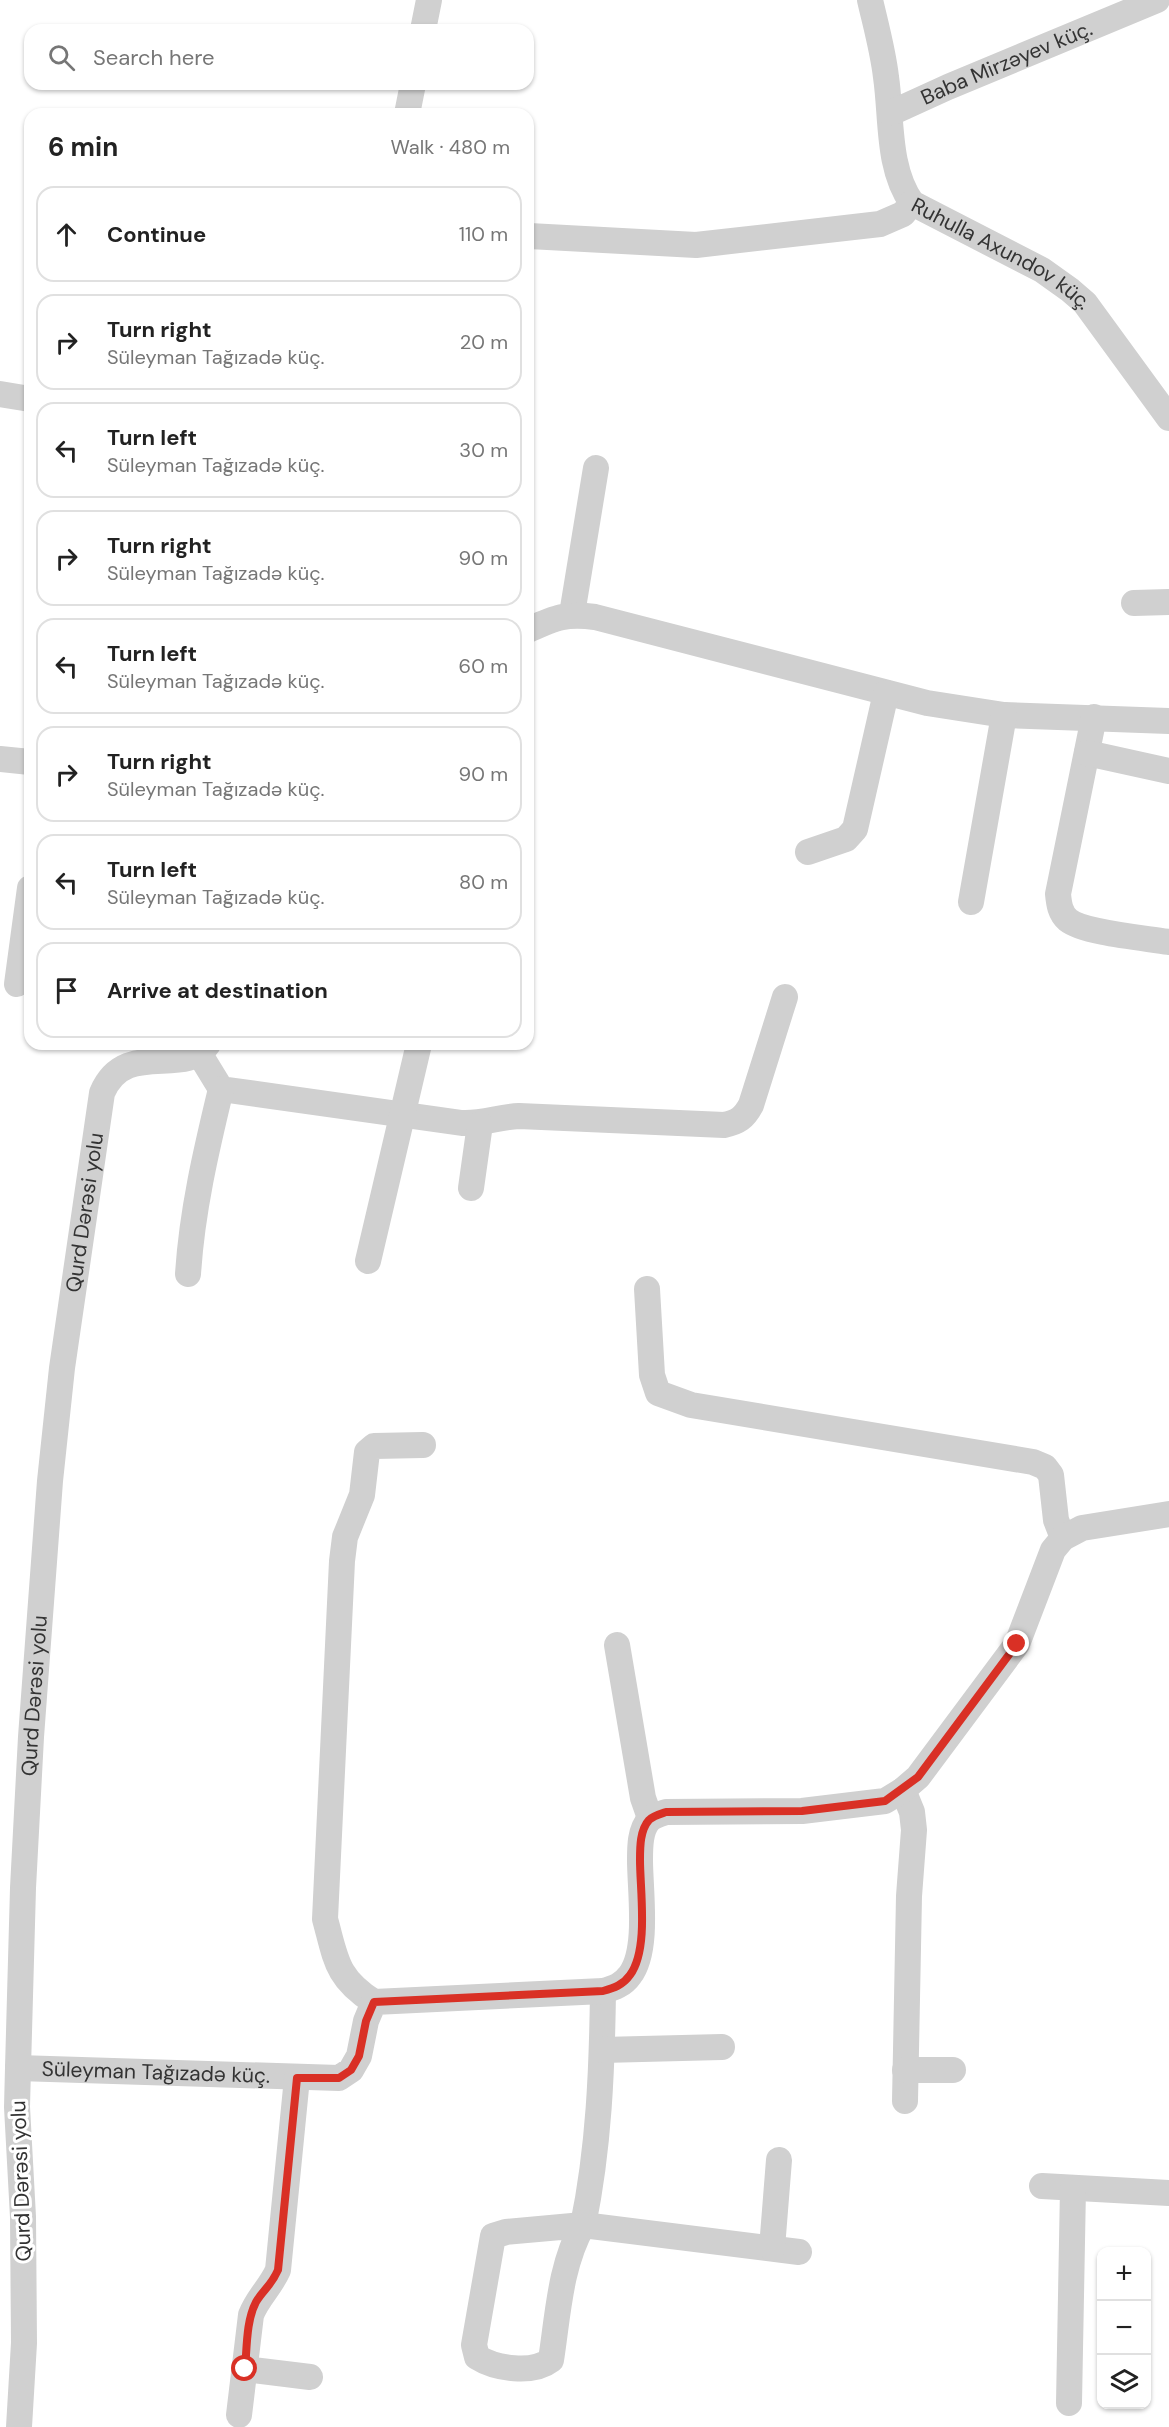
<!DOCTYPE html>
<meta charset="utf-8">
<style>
:root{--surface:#fff;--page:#f6f6f6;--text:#222;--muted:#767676;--line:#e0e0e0}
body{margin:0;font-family:"DM Sans",sans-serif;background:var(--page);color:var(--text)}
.controls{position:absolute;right:18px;bottom:18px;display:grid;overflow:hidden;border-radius:12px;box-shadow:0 2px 4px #0004}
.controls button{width:54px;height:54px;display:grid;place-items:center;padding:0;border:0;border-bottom:2px solid var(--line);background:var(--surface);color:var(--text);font:30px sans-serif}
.stop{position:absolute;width:18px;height:18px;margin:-14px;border:4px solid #d93025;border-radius:50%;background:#fff}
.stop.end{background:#d93025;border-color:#fff;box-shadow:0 2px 6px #0008}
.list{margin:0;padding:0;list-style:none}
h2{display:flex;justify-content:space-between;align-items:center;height:78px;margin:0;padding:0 24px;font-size:26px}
h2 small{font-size:20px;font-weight:400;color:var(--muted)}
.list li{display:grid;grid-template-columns:39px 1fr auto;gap:18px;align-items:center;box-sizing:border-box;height:96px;margin:0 12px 12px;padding:0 12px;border:2px solid var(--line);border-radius:18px}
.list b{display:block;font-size:22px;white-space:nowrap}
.list p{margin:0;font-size:20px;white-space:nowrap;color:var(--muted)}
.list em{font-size:20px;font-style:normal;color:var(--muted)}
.icon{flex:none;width:33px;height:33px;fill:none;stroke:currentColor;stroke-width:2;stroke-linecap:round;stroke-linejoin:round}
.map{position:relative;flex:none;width:1169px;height:2427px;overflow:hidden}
.search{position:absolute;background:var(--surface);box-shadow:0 2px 4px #0004;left:24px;top:24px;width:510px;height:66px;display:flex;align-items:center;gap:15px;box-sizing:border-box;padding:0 21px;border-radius:18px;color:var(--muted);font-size:22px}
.panel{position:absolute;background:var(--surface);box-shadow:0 2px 4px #0004;left:24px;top:108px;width:510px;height:942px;border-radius:18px}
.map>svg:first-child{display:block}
</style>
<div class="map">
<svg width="1169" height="2427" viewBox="0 0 1169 2427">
<rect width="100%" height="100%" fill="#fff"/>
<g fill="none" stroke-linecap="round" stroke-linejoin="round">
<g stroke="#d0d0d0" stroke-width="26">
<path id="s1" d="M 870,0 C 876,26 883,51 886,77 C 892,118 887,168 912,203 L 1042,270 L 1070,290 L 1085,303 L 1169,418"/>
<path d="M 423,30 L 429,0"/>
<path id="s2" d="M 891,113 L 948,87 L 1157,0"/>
<path d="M 407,114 L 413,84"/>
<path d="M 529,236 L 696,245 L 880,224 L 903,214 L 912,203"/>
<path d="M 0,394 L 30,399"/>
<path d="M 1134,603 L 1169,602"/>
<path d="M 572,614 L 596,468"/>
<path d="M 528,630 C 555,618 565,613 595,617 L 927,703 L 1004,715 L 1169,721"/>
<path d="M 1094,717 L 1058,894 C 1059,904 1060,913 1068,920 C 1084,933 1146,938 1169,942"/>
<path d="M 1087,753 L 1169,771"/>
<path d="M 0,759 L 30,762"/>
<path d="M 808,852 L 846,839 L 855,829 L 886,693"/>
<path d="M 971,902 L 1004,715"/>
<path d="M 17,984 L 30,888"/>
<path d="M 199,1053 L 221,1089 L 462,1123 C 482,1124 499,1117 519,1116 L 724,1125 C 738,1122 744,1118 751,1105 L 785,997"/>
<path d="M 471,1188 L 480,1124"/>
<path d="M 368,1261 L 419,1044"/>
<path d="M 188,1274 C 192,1211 206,1151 221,1089"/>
<path d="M 647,1289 L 652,1375 L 658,1393 L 691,1405 L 1033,1462 L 1045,1467 L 1051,1475 L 1056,1520 L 1063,1538"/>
<path d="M 617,1645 L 643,1798 L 650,1818"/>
<path d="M 903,1790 L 912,1812 L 914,1830 L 909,1896 L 905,2101"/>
<path d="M 603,1991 C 602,2069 599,2148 583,2225 L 799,2252"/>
<path d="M 374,2002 C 336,1978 336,1959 325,1919 L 342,1561 L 345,1537 L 362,1495 L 367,1452 L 374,1446 L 423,1445"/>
<path d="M 602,2050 L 722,2047"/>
<path id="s3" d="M 18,2068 L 339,2078 L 351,2070 L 359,2056 L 366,2021 L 374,2002 L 603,1991 C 614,1988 623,1985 630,1975 C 649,1950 640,1891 640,1860 C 640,1847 640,1830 649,1820 C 653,1816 660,1814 666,1812 L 802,1811 L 885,1801 L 903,1790 L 918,1777 L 1017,1644 L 1053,1550 L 1063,1538 L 1082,1528 L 1169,1514"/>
<path d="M 905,2070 L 953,2070"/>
<path d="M 1042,2186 L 1169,2193"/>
<path d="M 583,2225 C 560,2265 558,2315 551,2360 C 533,2374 496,2369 477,2357 L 474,2345 L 493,2236 L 506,2232 Z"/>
<path d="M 772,2248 L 779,2160"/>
<path d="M 245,2369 L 310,2377"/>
<path d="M 1069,2403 L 1073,2188"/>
<path d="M 239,2415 L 251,2315 C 258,2297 270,2288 278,2270 L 297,2078"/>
<path id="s4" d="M 19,2427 L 24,2343 L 23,2217 L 17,2107 L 18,2068 L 23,1888 L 31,1737 L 50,1481 L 62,1368 L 102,1093 C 125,1038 185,1079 208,1044"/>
</g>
</g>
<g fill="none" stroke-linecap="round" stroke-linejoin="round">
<path stroke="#d93025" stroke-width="8" d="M 245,2369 C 247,2348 246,2321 256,2302 C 263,2290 271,2286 278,2270 L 297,2078 L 339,2078 L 351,2070 L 359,2056 L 366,2021 L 374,2002 L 603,1991 C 614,1988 623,1985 630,1975 C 649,1949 640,1891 640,1860 C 640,1847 640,1830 649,1820 C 653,1816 660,1814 666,1812 L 802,1811 L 885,1801 L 918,1777 L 1017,1644"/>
</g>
<g text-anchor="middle" stroke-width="6" stroke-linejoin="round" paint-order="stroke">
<g font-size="21" fill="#333" stroke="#fff">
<text dy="7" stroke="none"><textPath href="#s2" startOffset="126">Baba Mirzəyev küç.</textPath></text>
<text dy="7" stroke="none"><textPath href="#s1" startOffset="312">Ruhulla Axundov küç.</textPath></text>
<text dy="7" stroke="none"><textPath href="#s4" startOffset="1218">Qurd Dərəsi yolu</textPath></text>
<text dy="7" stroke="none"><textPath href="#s4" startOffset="732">Qurd Dərəsi yolu</textPath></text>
<text dy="7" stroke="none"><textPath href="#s3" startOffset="138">Süleyman Tağızadə küç.</textPath></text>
<text transform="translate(21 2181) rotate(-92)" y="7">Qurd Dərəsi yolu</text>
</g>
</g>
</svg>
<div class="controls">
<button>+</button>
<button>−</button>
<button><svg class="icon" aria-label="layers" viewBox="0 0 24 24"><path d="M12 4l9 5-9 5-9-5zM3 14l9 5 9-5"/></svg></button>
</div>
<div class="stop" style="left:245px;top:2369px"></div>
<div class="stop end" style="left:1017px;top:1644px"></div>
<div class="search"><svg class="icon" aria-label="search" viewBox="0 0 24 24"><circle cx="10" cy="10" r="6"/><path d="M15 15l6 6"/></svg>Search here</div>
<section class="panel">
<h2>6 min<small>Walk · 480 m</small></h2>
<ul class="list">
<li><svg class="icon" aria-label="ahead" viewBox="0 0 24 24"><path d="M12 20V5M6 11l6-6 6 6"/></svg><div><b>Continue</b></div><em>110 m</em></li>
<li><svg class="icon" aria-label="right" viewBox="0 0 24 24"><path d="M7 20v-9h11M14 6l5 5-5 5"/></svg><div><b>Turn right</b><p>Süleyman Tağızadə küç.</p></div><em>20 m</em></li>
<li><svg class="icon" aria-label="left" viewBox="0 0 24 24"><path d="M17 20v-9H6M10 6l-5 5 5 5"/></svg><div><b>Turn left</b><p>Süleyman Tağızadə küç.</p></div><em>30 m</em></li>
<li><svg class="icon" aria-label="right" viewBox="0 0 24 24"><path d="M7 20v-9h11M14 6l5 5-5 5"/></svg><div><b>Turn right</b><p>Süleyman Tağızadə küç.</p></div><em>90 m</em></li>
<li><svg class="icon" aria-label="left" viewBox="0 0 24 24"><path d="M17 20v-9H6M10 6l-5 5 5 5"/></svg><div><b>Turn left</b><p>Süleyman Tağızadə küç.</p></div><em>60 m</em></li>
<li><svg class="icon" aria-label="right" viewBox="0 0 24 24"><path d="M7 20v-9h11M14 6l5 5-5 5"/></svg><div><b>Turn right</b><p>Süleyman Tağızadə küç.</p></div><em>90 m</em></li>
<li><svg class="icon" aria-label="left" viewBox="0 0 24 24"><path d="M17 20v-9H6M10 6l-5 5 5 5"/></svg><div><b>Turn left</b><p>Süleyman Tağızadə küç.</p></div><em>80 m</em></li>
<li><svg class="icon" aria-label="arrive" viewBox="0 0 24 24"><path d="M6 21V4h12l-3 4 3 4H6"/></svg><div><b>Arrive at destination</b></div></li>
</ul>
</section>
</div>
